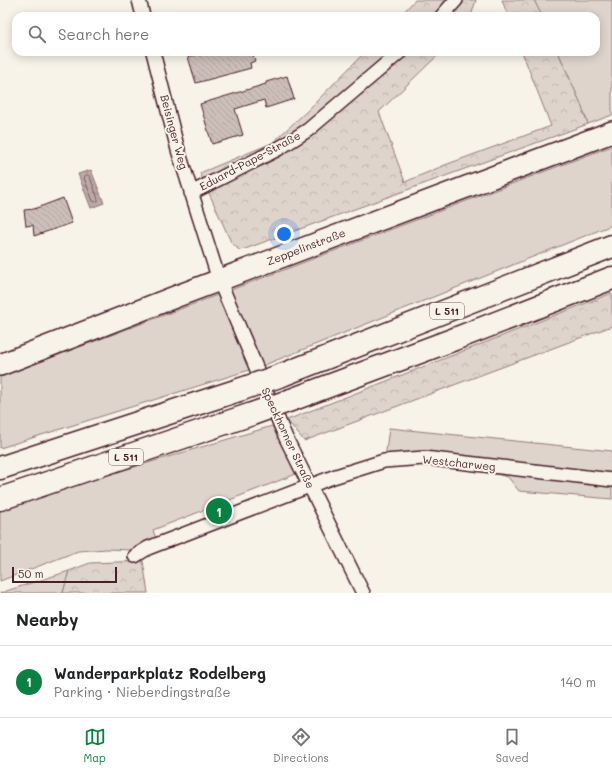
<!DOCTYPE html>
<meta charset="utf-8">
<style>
:root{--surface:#fff;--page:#f2f2f2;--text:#202124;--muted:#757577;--line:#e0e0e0;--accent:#0b8043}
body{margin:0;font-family:Mali,sans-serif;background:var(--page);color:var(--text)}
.scale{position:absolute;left:12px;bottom:10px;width:105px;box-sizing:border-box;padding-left:4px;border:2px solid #4a1f2b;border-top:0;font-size:11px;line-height:14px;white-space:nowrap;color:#4a1f2b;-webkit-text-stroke:3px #f7f3e8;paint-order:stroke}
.you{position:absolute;left:284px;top:234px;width:14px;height:14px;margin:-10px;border:3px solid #fff;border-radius:50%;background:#1a73e8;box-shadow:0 0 0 6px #1a73e833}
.badge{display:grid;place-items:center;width:26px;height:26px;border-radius:50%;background:var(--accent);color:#fff;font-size:13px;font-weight:700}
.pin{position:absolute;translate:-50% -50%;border:2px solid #fff;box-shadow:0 1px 4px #0006}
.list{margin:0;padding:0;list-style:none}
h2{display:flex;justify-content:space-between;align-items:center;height:52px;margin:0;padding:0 16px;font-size:17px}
h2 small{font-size:13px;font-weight:400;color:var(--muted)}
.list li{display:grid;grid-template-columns:26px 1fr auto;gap:12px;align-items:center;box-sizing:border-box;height:72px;padding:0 16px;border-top:1px solid var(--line)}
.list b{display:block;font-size:15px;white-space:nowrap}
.list p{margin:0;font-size:13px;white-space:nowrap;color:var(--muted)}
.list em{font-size:13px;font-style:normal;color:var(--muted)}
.icon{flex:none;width:22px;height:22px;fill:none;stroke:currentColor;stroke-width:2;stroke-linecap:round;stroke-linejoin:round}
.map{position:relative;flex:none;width:612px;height:593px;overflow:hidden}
.search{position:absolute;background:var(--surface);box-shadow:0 2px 10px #0003;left:12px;right:12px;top:12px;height:44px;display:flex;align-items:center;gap:10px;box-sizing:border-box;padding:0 14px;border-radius:12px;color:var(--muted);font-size:15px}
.sheet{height:124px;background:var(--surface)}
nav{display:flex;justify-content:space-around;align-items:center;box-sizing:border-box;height:56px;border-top:1px solid var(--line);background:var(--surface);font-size:11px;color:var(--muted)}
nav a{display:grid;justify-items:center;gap:2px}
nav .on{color:var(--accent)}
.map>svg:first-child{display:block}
</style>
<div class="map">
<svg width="612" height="593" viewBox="0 0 612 593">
<defs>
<pattern id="forest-crowns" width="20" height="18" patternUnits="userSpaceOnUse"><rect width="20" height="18" fill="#ded4cc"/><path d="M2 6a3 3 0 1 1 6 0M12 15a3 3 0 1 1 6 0" fill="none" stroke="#c0b6af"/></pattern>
<pattern id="water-ripples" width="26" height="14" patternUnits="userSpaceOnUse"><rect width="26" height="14" fill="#bcaaa7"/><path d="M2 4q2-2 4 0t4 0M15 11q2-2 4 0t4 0" fill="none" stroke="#9b8a88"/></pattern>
<pattern id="building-back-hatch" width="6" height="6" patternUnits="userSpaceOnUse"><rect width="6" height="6" fill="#ccbfb9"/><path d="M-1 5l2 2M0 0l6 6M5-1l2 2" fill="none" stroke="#b1a49f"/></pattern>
</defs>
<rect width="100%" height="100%" fill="#f7f3e8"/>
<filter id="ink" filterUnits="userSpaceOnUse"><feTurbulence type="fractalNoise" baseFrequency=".025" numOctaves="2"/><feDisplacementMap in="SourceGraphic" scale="8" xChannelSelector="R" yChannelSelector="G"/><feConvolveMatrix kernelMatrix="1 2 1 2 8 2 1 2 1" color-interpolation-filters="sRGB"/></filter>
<g filter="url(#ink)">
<path fill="#ded4cc" stroke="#947a7c" d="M 534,0 L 612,0 L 612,115 L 588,124 L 580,102 L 558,52 L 596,52 L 596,16 L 541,16 Z
M 612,146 L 612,225 L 262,366 L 0,448 L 0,377 Z
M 272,426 L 296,474 L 153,530 L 156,539 L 132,550 L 107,549 L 78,551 L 0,581 L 0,507 Z
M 389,428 L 612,451 L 612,499 L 519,491 L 508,477 L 450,463 L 385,458 Z
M 69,571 L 63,593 L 0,593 Z"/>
<path fill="url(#forest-crowns)" stroke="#947a7c" d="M 415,0 L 476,0 L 471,16 L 400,16 Z
M 502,0 L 534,0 L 542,16 L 508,16 Z
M 365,52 L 441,52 L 379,112 L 405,182 L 445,165 L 551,126 L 522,52 L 558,52 L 580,102 L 588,124 L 245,249 L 239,250 L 231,242 L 200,173 L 272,143 L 307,111 Z
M 612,293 L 612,326 L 304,441 L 287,420 Z
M 143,561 L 148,593 L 63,593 L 69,571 L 90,563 Z"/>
<path fill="url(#water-ripples)" stroke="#8e7275" d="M 91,170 L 104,203 L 91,208 L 78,174 Z"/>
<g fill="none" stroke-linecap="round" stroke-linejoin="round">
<path stroke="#78575d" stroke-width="1" d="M 88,175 L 90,177 L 98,199 L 98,201 L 95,202 L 93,201 L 84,178 L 85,176 Z"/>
</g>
<path fill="url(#building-back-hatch)" stroke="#4a1f2b" d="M 207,52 L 252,52 L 255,61 L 250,63 L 251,68 L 196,83 L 188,57 Z
M 287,76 L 294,99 L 266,108 L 264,100 L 235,109 L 243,135 L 212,144 L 200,104 L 266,84 L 266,82 Z
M 63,198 L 72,223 L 34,236 L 33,225 L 26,226 L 24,210 L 34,209 Z"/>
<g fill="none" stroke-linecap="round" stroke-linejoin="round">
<defs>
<path id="street" d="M 139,0 L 143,16
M 442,16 L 456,0
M 153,52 L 178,150 L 219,280 L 286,438 L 363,593
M 191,193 L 278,149 L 308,130 L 400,52
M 135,556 L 148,548 L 333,477 L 384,461 L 424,458 L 612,480"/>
<path id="primary" d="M 0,365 L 180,295 L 612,132"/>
<path id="highway" d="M 282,375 L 612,246
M 291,400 L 452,340 L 612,278
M 0,468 L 242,389
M 0,499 L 252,414"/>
</defs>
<use href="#street" stroke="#4a1f2b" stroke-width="16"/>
<use href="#primary" stroke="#4a1f2b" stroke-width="24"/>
<use href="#highway" stroke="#4a1f2b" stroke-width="25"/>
<use href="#street" stroke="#f7f3e8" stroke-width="13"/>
<use href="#primary" stroke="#f7f3e8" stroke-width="21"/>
<use href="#highway" stroke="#f7f3e8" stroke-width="22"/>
<defs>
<path id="highway-bridge" d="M 242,389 L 282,375
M 252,414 L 291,400"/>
</defs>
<use href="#highway-bridge" stroke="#4a1f2b" stroke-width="25" stroke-linecap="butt"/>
<use href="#highway-bridge" stroke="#f7f3e8" stroke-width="22"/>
</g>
</g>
<g text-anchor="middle" stroke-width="4" stroke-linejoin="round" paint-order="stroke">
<g fill="#f7f3e8" stroke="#7e5f64" stroke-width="1">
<rect x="430" y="303" width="34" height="16" rx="3"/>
<rect x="109" y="449" width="34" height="16" rx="3"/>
</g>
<g font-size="10" font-weight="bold" fill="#4a1f2b">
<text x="447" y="315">L 511</text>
<text x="126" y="461">L 511</text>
</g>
<g font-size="11" fill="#4a1f2b" stroke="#f7f3e8">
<text transform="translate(174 132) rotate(75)" y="4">Beisinger Weg</text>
<text transform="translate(250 161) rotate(-28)" y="4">Eduard-Pape-Straße</text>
<text transform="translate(306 247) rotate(-21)" y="4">Zeppelinstraße</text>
<text transform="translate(288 438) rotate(65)" y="4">Speckhorner Straße</text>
<text transform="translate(459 463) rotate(6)" y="4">Westcharweg</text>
</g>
</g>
</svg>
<div class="scale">50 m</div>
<div class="you"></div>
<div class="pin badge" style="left:219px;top:511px">1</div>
<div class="search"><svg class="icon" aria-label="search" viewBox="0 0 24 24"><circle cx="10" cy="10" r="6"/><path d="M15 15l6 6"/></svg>Search here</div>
</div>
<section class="sheet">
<h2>Nearby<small></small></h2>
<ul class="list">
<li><span class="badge">1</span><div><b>Wanderparkplatz Rodelberg</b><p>Parking · Nieberdingstraße</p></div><em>140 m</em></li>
</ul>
</section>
<nav>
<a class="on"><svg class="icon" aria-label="map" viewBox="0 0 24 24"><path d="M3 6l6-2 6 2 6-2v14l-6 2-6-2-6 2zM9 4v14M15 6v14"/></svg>Map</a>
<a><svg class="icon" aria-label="directions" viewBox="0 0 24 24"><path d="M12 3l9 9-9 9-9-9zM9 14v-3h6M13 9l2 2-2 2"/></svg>Directions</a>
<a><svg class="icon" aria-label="saved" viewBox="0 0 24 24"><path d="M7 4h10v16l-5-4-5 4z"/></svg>Saved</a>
</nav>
